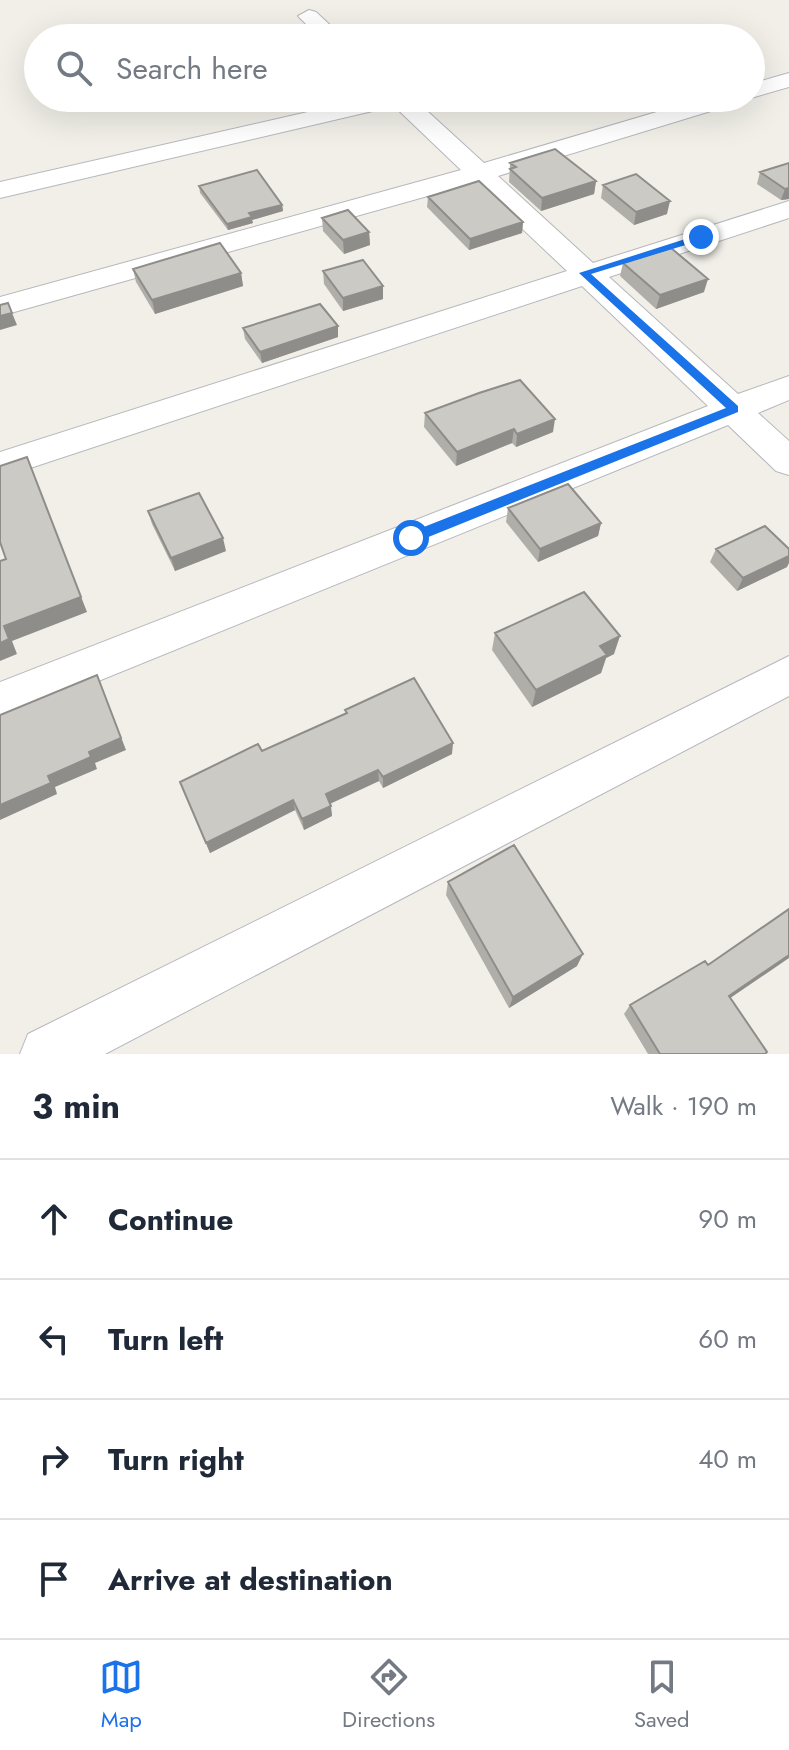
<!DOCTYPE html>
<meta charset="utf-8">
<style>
:root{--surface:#fff;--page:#f2f2f3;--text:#1f2937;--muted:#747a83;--line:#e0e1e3;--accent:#1a73e8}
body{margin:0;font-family:Jost,sans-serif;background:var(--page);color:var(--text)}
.stop{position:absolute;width:24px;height:24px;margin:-18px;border:6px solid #1a73e8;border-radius:50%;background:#fff}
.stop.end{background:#1a73e8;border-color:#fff;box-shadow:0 2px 8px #0008}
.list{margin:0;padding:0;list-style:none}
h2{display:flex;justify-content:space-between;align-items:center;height:104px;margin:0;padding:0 32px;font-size:34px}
h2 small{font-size:26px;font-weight:400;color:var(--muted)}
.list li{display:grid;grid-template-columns:52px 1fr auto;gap:24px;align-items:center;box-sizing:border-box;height:120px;padding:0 32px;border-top:2px solid var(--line)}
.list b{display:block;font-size:30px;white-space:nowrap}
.list em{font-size:26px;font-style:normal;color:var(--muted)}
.icon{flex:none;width:44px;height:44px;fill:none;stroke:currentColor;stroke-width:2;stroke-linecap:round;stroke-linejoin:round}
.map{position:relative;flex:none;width:789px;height:1054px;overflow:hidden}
.search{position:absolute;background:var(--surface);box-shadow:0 8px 32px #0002;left:24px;right:24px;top:24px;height:88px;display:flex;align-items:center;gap:20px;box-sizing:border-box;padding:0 28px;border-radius:44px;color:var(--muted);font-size:30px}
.sheet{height:584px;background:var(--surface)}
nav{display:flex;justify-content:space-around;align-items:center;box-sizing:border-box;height:112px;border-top:2px solid var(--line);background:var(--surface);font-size:22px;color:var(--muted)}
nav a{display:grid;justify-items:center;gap:4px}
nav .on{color:var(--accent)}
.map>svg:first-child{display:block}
</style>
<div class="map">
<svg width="789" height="1054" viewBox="0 0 789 1054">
<rect width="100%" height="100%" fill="#f1efe8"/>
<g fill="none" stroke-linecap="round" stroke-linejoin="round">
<defs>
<path id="minor" d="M 309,10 L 316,12 L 344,38 L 320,38 L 298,16 Z
M 789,73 L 789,87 L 751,98 L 751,84 Z
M 369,98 L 413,98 L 484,163 L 704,98 L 741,98 L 737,103 L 498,176 L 593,263 L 789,201 L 789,218 L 609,277 L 738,394 L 789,376 L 789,400 L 758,413 L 789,441 L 789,475 L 776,471 L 728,425 L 0,721 L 0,682 L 708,406 L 582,286 L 0,478 L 0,452 L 567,271 L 474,183 L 0,316 L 0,297 L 461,170 L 394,106 L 0,198 L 0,182 Z
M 789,656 L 789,696 L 105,1054 L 20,1054 L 28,1034 Z"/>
</defs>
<use href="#minor" stroke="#b5b8bc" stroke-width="2"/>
<use href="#minor" fill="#fff" fill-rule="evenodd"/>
</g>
<path fill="#afaea9" d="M 510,163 L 596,181 L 594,194 L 541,211 L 509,182 Z
M 789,163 L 789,199 L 781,200 L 757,184 L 760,172 Z
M 603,185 L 667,214 L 634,225 L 601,198 Z
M 199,186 L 282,205 L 283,211 L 252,220 L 253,223 L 228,230 L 200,193 Z
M 428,197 L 523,222 L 522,233 L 469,250 L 427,207 Z
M 322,218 L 369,232 L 370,245 L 344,254 L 323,231 Z
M 623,263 L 704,292 L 656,309 L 620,276 Z
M 133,269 L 241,273 L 243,286 L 155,314 L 136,282 Z
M 323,271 L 383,299 L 343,311 L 324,284 Z
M 338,326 L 338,337 L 262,363 L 245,339 L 243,328 Z
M 425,413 L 553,432 L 516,447 L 512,443 L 456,466 L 424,427 Z
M 508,508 L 601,523 L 598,536 L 538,562 L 506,522 Z
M 148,511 L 226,551 L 175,571 L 152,524 Z
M 716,549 L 787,567 L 737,591 L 710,562 Z
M 495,633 L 614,654 L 606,658 L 601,673 L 532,707 L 492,650 Z
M 345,710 L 452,754 L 383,788 L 379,781 L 330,804 L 332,816 L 304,830 L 295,810 L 210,853 L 180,782 L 262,751 L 346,713 Z
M 448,882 L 577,966 L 509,1008 L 446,895 Z
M 708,965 L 765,1054 L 648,1054 L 624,1014 L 630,1005 Z"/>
<path fill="#8f8d8a" d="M 596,181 L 594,194 L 541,211 L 542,198 Z
M 789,188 L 789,199 L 781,200 L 785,189 Z
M 670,201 L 667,214 L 634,225 L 636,212 Z
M 282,205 L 283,211 L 252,220 L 253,223 L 228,230 L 227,224 L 249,213 Z
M 523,222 L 522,233 L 469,250 L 470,239 Z
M 369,232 L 370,245 L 344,254 L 343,240 Z
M 241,273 L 243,286 L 155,314 L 152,300 Z
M 708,279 L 704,292 L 656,309 L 660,295 Z
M 383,286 L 383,299 L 343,311 L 343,298 Z
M 12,313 L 17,325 L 0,330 L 0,316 Z
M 338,326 L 338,337 L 262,363 L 260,352 Z
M 555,419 L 553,432 L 516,447 L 517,434 Z
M 514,429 L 512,443 L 456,466 L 457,452 Z
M 33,473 L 87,612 L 12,641 L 17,654 L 0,661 L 0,643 Z
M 601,523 L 598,536 L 538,562 L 540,549 Z
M 223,538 L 226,551 L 175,571 L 171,558 Z
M 789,556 L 789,563 L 787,567 L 737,591 L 743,578 Z
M 620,636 L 614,654 L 606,658 L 601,673 L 532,707 L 536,690 L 600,646 Z
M 97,675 L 126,750 L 95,763 L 97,769 L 55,787 L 57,794 L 0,820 L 0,805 L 89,752 Z
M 453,743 L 452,754 L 383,788 L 383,777 Z
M 378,770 L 379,781 L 327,805 L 326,794 Z
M 293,800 L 295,810 L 210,853 L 206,843 Z
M 331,806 L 332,816 L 304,830 L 302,819 Z
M 583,954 L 577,966 L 509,1008 L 513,997 Z
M 789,955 L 789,958 L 720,1005 L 729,996 Z"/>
<path fill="#cccac5" stroke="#8f8d8a" stroke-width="2" d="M 555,149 L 596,181 L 542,198 L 510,169 L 516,167 L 510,163 Z
M 789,163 L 789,188 L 785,189 L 760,172 Z
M 257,170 L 282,205 L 249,213 L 252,217 L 227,224 L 199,186 Z
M 636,174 L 670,201 L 636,212 L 603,185 Z
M 479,181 L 523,222 L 470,239 L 428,197 Z
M 348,210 L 369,232 L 343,240 L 322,218 Z
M 220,243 L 241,273 L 152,300 L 133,269 Z
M 671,248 L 708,279 L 660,295 L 623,263 Z
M 363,260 L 383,286 L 343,298 L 323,271 Z
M 8,303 L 12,313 L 0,316 L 0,305 Z
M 320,304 L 338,326 L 260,352 L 243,328 Z
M 520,380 L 555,419 L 517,434 L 514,429 L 457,452 L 425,413 L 479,393 Z
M 27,457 L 81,597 L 4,626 L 9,639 L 0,643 L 0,561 L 6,559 L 0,542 L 0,466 Z
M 568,484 L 601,523 L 540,549 L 508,508 Z
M 199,493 L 223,538 L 171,558 L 148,511 Z
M 765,526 L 789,549 L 789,556 L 743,578 L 716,549 Z
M 584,592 L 620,636 L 600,646 L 607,655 L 536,690 L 495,633 Z
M 97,675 L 121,738 L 89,752 L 91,757 L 48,776 L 51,783 L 0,805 L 0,715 Z
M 414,678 L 453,743 L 383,777 L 378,770 L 326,794 L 331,806 L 302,819 L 293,800 L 206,843 L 180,782 L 258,744 L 262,751 L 347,713 L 345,710 Z
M 514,845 L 583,954 L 513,997 L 448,882 Z
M 789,909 L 789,955 L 729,996 L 767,1052 L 765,1054 L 660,1054 L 630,1005 L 705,961 L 708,965 Z"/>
<path fill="#1a73e8" d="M 701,234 L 705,239 L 591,274 L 738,406 L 738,412 L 416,542 L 406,542 L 406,534 L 726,408 L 579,273 Z"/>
</svg>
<div class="stop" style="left:411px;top:538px"></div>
<div class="stop end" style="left:701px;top:237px"></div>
<div class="search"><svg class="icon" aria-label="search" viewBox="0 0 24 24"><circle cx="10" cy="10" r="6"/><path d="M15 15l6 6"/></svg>Search here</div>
</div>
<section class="sheet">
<h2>3 min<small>Walk · 190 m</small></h2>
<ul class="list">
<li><svg class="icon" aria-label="ahead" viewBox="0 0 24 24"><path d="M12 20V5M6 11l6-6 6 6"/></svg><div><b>Continue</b></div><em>90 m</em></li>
<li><svg class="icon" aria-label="left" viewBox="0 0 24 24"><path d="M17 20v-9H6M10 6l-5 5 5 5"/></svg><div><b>Turn left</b></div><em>60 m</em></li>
<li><svg class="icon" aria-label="right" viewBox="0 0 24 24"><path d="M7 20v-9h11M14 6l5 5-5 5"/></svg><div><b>Turn right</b></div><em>40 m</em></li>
<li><svg class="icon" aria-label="arrive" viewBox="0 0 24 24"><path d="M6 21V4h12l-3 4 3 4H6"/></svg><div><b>Arrive at destination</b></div></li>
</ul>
</section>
<nav>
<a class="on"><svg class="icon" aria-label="map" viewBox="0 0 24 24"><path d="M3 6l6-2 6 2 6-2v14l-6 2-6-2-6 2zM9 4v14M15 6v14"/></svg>Map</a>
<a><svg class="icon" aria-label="directions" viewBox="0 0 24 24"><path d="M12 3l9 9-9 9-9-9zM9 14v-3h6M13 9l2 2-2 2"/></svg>Directions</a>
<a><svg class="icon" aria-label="saved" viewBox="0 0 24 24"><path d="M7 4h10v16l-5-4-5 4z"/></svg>Saved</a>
</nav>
